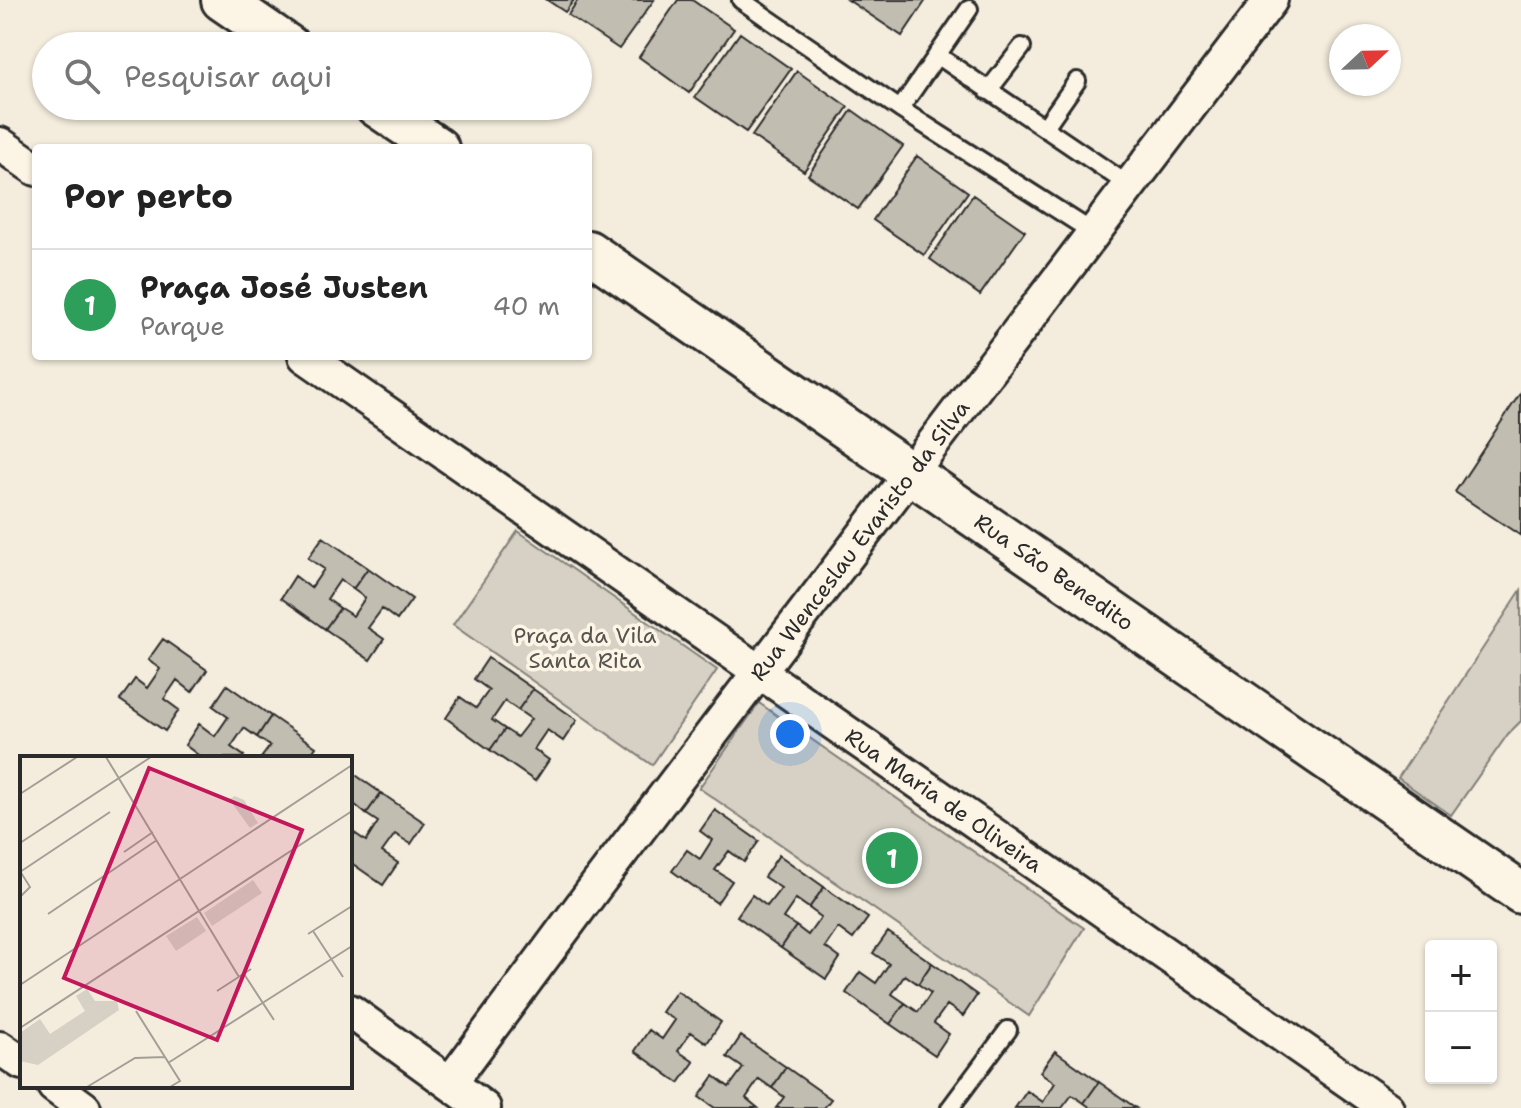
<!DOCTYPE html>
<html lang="pt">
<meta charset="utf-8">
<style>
:root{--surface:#fff;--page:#f6f6f6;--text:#222;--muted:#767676;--line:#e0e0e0;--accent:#c8321e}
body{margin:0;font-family:"Shantell Sans",sans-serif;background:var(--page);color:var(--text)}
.controls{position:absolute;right:24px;bottom:24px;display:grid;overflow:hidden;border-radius:8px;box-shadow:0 2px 6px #0004}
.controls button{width:72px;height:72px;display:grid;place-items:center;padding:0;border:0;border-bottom:2px solid var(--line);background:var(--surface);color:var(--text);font:40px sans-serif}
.compass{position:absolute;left:1329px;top:24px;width:72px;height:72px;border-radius:50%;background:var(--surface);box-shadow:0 2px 6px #0004;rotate:68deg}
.you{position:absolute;left:790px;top:734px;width:28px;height:28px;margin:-20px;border:6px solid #fff;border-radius:50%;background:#1a73e8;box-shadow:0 0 0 12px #1a73e833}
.badge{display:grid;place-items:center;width:52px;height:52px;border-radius:50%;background:var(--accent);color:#fff;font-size:26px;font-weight:700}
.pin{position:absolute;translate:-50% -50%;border:4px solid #fff;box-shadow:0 2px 8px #0006}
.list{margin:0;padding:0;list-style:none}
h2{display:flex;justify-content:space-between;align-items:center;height:104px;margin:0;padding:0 32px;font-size:34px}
h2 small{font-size:26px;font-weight:400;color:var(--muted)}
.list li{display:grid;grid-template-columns:52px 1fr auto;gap:24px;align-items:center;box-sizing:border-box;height:112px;padding:0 32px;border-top:2px solid var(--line)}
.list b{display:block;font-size:30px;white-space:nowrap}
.list p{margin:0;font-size:26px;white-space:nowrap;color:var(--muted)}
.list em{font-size:26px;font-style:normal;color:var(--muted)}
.icon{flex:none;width:44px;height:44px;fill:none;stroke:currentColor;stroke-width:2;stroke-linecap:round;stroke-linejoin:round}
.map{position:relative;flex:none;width:1521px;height:1108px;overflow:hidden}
.search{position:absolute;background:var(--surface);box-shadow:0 2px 6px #0004;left:32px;top:32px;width:560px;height:88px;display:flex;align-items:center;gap:20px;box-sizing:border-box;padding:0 28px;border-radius:44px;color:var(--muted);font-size:30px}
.panel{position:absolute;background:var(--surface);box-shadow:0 2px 6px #0004;left:32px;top:144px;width:560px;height:216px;border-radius:8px}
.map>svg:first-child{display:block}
</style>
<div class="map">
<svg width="1521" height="1108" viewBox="0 0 1521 1108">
<rect width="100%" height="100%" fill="#f4edde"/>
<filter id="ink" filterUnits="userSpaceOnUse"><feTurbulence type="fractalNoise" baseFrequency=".0125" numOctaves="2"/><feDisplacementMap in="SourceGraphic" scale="16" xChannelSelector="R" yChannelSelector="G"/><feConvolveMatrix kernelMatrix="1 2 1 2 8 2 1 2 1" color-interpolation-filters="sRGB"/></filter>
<g filter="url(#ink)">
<path fill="#d6d1c4" stroke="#807e78" stroke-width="2" d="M 518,531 L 717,670 L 652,765 L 453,625 Z
M 1521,590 L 1521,721 L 1508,734 L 1451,815 L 1398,778 Z
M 759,703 L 1084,928 L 1029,1016 L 699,788 Z"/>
<path fill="#c2bdb1" stroke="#2b2b2b" stroke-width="2" d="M 547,0 L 574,0 L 565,12 Z
M 578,0 L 654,0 L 619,49 L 568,15 Z
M 678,0 L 692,0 L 734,29 L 689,93 L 639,57 Z
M 848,0 L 926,0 L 902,36 Z
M 740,33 L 791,69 L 746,132 L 695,97 Z
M 797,71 L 848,107 L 804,171 L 752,136 Z
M 852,110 L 903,146 L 858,209 L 808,175 Z
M 917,156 L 968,192 L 924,255 L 873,220 Z
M 973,195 L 1025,231 L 980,295 L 930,259 Z
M 1521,392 L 1521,536 L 1455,492 Z
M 323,537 L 368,568 L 353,589 L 340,580 L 327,599 L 340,608 L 325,629 L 281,598 L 295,576 L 311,588 L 324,569 L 308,558 Z
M 368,568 L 412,599 L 397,620 L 382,609 L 368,628 L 384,639 L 370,660 L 325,629 L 340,608 L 353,616 L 365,598 L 353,589 Z
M 163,639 L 207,670 L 192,692 L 177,680 L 164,699 L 179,710 L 165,731 L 120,700 L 135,679 L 147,688 L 160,669 L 148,660 Z
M 488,658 L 533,689 L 518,710 L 505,701 L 492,720 L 505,729 L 490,750 L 446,718 L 460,697 L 476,708 L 489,690 L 474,679 Z
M 227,685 L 271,716 L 257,737 L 244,728 L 231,747 L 244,756 L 242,758 L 202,758 L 185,745 L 199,724 L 215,736 L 228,717 L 213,706 Z
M 533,689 L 577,720 L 563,741 L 547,730 L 534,749 L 549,760 L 535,781 L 490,750 L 505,729 L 517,737 L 531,719 L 518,710 Z
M 271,716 L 316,747 L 308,758 L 261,758 L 270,746 L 257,737 Z
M 350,771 L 381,793 L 366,814 L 354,804 L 350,810 Z
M 381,793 L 425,823 L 411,844 L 395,834 L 382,852 L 398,863 L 383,885 L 350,862 L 350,836 L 353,832 L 366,841 L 378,822 L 366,814 Z
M 715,810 L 759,841 L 744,862 L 729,851 L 715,870 L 732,881 L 717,903 L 672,871 L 687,850 L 700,859 L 712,840 L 700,831 Z
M 779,855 L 824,887 L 809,908 L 796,899 L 783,918 L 796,926 L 781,948 L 737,916 L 752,895 L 767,906 L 781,888 L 764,877 Z
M 824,887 L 868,918 L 853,939 L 838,928 L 825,947 L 840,958 L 826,979 L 781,948 L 796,926 L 808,935 L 821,917 L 809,908 Z
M 888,932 L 932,963 L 918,984 L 905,975 L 892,994 L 905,1003 L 890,1024 L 846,993 L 860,972 L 876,983 L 889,964 L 873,953 Z
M 932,963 L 977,995 L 963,1016 L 947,1005 L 934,1023 L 949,1034 L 935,1055 L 890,1024 L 905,1003 L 918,1012 L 931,993 L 918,984 Z
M 677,991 L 721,1022 L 707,1043 L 691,1032 L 678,1051 L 694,1062 L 679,1083 L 635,1051 L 649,1030 L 662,1039 L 675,1020 L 662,1012 Z
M 741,1036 L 786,1067 L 772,1088 L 759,1079 L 746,1098 L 758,1108 L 715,1108 L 699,1097 L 714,1076 L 729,1087 L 743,1068 L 727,1057 Z
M 1055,1051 L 1099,1082 L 1084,1103 L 1072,1095 L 1062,1108 L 1015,1108 L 1027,1091 L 1043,1102 L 1055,1083 L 1040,1072 Z
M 786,1067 L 831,1099 L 824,1108 L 776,1108 L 784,1097 L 772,1088 Z
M 1099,1082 L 1136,1108 L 1091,1108 L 1084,1103 Z"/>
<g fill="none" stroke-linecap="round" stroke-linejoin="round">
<defs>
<path id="service" d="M 741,0 L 900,109 L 1094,233
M 937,55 L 1130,186
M 988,91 L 1022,47
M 900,109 L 969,9
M 1045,127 L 1077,81
M 950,1108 L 1008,1030"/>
<g id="minor">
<path d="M 0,144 L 36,169"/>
<path id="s1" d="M 305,356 L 1387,1108"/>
<path d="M 350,1011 L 484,1108"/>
<path d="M 0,1048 L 22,1063"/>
<path id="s2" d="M 450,1083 L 596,886 L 1271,0"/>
<path d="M 54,1086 L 84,1108"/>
</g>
<g id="tertiary">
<path d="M 222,0 L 289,46"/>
<path d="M 376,106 L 438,148"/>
<path id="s3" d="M 588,251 L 1521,893"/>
</g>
</defs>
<use href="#service" stroke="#2b2b2b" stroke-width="22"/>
<use href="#minor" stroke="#2b2b2b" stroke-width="38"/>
<use href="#tertiary" stroke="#2b2b2b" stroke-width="46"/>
<use href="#service" stroke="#fcf5e5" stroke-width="16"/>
<use href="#minor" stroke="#fcf5e5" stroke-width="32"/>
<use href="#tertiary" stroke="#fcf5e5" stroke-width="40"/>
</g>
</g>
<g text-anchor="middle" stroke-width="7" stroke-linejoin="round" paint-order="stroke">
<g font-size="22" fill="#2b2b2b" stroke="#fcf5e5">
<text dy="8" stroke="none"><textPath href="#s2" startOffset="680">Rua Wenceslau Evaristo da Silva</textPath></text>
<text dy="8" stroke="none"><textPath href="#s3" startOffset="566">Rua São Benedito</textPath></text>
<text dy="8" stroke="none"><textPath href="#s1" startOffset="778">Rua Maria de Oliveira</textPath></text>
</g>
<g font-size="22" fill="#565451" stroke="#fcf5e5">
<text x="585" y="643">Praça da Vila<tspan x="585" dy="25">Santa Rita</tspan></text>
</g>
</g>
<g transform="translate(20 756)">
<rect width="332" height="332" fill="#f4edde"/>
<path d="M 215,40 L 224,44 L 238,67 L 230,72 L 209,43 ZM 233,124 L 242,137 L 192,170 L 184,157 ZM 177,161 L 186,175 L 156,195 L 146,180 Z" fill="#d6d1c4"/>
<path d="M 67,233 L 75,245 L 97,245 L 99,254 L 18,309 L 0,305 L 0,277 L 20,263 L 30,278 L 65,255 L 56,240 Z" fill="#d6d1c4"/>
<path fill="none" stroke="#a49f96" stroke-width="2" d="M 86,1 L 219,221M 0,38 L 57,1M 0,87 L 131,1M 104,96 L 133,76M 0,115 L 10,131 L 0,141M 0,116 L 90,56M 28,158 L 137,84M 293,175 L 323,221M 288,178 L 332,150M 224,218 L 254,264M 0,229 L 332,9M 197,235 L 231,213M 116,255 L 160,325 L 150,331M 0,272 L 332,55M 148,307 L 332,190M 67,331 L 115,302 L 145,301"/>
<path fill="#c2185b" fill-opacity="0.15" stroke="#c2185b" stroke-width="4" d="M 129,12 L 282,74 L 197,284 L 44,222 Z"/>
<rect width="332" height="332" fill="none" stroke="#2b2b2b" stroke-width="4"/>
</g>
</svg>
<div class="controls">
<button>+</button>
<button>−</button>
</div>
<svg class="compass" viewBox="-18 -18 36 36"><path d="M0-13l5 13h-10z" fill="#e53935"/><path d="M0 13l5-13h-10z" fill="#767676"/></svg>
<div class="you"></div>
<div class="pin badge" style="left:892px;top:858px;background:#2e9e5b">1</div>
<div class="search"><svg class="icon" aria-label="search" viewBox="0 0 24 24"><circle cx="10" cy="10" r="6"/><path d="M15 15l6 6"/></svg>Pesquisar aqui</div>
<section class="panel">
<h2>Por perto<small></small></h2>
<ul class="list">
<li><span class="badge" style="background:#2e9e5b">1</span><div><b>Praça José Justen</b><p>Parque</p></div><em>40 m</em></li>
</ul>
</section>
</div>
